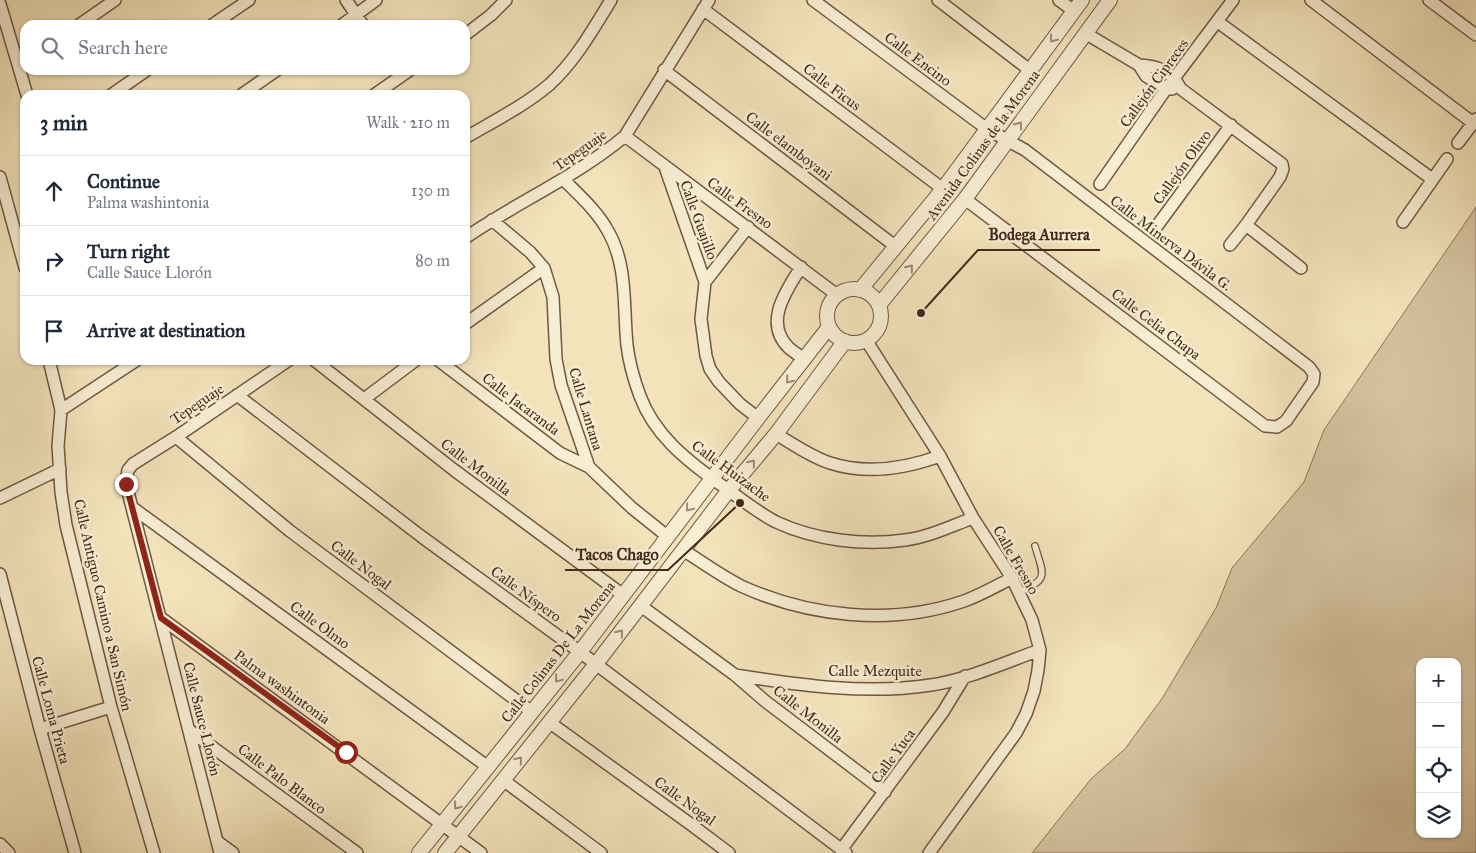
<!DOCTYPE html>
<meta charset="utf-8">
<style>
:root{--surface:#fff;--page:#f6f6f7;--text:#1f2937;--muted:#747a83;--line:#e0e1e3}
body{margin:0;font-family:"IM FELL Great Primer",serif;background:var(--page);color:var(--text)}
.controls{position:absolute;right:15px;bottom:15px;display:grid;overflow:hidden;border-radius:10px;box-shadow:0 1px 4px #0004}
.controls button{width:45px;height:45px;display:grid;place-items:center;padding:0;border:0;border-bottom:1px solid var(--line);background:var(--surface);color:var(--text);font:25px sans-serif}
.stop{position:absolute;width:15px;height:15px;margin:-11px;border:4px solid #8f2418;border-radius:50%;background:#fff}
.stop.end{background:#8f2418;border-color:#fff;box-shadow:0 1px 5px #0008}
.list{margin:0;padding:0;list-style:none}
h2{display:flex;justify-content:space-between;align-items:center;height:65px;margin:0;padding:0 20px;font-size:21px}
h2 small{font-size:16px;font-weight:400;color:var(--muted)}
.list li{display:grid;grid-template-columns:32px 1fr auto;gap:15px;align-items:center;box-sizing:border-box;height:70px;padding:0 20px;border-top:1px solid var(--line)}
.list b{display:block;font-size:19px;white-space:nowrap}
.list p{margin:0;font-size:16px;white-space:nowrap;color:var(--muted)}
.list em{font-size:16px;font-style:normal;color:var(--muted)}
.icon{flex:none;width:28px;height:28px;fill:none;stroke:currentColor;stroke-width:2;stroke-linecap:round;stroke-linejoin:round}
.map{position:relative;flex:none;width:1476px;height:853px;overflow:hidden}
.search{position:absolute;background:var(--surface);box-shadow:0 1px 4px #0004;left:20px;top:20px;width:450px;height:55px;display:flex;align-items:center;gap:12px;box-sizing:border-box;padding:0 18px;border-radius:15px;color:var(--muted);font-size:19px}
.panel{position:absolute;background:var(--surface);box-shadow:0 1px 4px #0004;left:20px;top:90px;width:450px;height:275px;border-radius:15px}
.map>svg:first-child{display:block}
</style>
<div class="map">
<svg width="1476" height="853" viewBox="0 0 1476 853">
<rect width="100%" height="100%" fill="#f3e3bb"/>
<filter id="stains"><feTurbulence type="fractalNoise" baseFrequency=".004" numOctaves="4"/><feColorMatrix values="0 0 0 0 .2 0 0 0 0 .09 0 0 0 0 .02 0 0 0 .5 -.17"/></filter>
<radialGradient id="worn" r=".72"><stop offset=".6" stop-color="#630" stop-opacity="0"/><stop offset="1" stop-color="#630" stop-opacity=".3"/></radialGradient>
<path fill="#d5c3a0" stroke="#8c765d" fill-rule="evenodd" d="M 1476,207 L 1476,853 L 1032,853 L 1091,779 L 1125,749 L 1163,697 L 1216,608 L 1232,568 L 1304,482 L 1324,430 ZM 1420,662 L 1457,662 L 1457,834 L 1420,834 Z"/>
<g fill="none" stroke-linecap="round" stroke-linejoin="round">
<defs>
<path id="service" d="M 1020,592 C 1050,579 1043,574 1035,546"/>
<path id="minor" d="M 346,0 L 363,25
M 813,0 L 987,129 L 1025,150 L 1309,367 L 1314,374 L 1313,382 L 1286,421 L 1277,427 L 1265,426 L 965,199
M 938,0 L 1031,71
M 1059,0 L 1074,11
M 1311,0 L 1473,123
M 1429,0 L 1476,35
M 0,4 L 27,95
M 703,9 L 943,189
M 1218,22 L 1432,179
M 79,25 L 115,0
M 212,25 L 249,0
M 342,25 L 376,0
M 1085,33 L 1139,65 L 1146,76 L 1154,81 L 1166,89 L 1172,89
M 465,35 L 491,15 L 506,0
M 1139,65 C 1159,66 1171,71 1181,89 L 1282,164 L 1283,169 L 1280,177 L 1246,225 L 1230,245
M 664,70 L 895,246
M 111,95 L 147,70
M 241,95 L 277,70
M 374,95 L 410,70
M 625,136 L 837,295
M 465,138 C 492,122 526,105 550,84 C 576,60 593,29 611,0
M 1458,143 L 1476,119
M 665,167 L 705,282 L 701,319 L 706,356 L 710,369 L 719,382 L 740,404 L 758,418
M 0,177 L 25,268
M 564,180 C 580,196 597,211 608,231 C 628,266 623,306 627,345 C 629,362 634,380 640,396 C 654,434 685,459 717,482 C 736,495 755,511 776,522 C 815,540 863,546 905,540 C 929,537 951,526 973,518
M 1100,184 L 1166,89 L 1233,0
M 492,220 L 530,252 L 544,268 L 553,297 L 556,359 L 561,385 L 589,467 L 632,508 L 667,536
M 1403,222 L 1447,159
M 1246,225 L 1301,268
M 1157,226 L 1231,125
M 465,238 C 517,202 576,177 625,136 L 709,0
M 801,267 C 786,291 763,323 789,348 C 794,352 800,356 805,360
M 705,282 L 748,227
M 465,324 L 544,268
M 866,340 L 940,456 L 973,518 L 1012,578 L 1032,620 L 1040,650 L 1038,670 L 1034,691 L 1026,714 L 1016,733 L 929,853
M 49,360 L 61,410 L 58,446 L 61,492 L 66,525 L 111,707 L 154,853
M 314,360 L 454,470 L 623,595
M 438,360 L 560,453 L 589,467
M 237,395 L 422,537 L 580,652 L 846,853
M 364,399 L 416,360
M 61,410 L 137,360
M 776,434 C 793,444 811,457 830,463 C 867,475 904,469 940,456
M 176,437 L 290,531 L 532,712
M 0,498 L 60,469
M 133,508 L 488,767
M 683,550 C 702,562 721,576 741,586 C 809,617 892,626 964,601 C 981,595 996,586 1012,578
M 0,574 L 40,729 L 75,853
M 641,606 L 735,675 L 765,701 L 885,792
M 161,618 L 481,853
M 735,675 C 799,685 866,695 931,685 C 966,680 1006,662 1040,650
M 549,722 L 689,823 L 729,853
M 40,729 L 111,707
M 189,730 L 357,853
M 503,780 L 601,853
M 218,842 L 233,853
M 0,844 L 9,853
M 841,850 L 943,712 L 965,676
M 220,853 L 126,484 L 128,470 L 133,464 L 176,437 L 289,360"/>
<path id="tertiary" d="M827 316a27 27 0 1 1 54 0a27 27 0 1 1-54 0Z
M 860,290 L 943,189 L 1082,0
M 879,305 L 965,199 L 1110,0
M 419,853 L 580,652 L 758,418 L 829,327
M 445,853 L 596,664 L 729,490 L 776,434 L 845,341"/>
</defs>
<use href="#service" stroke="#6f5842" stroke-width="8"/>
<use href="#minor" stroke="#6f5842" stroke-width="14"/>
<use href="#tertiary" stroke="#6f5842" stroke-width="16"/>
<use href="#service" stroke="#f7edd3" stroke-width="5.5"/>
<use href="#minor" stroke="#f7edd3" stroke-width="11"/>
<use href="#tertiary" stroke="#f7edd3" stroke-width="14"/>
</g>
<defs><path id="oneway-chevron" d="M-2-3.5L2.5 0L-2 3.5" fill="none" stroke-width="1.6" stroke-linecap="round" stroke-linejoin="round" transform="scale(1.25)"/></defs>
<g stroke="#9d8b76">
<use href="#oneway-chevron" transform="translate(1053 39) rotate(126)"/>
<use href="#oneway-chevron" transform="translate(1019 125) rotate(-54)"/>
<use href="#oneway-chevron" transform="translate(910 268) rotate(-51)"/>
<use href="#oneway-chevron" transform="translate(789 380) rotate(129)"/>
<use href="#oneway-chevron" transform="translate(752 463) rotate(-51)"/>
<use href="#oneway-chevron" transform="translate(689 508) rotate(128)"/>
<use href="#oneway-chevron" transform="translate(620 633) rotate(-52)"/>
<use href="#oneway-chevron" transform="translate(558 679) rotate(129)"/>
<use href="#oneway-chevron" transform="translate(519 760) rotate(-51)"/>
<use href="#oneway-chevron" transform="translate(457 806) rotate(128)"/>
</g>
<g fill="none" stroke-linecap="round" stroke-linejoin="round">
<path stroke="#8f2418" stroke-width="6" d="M 126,484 L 161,618 L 346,752"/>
</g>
<g text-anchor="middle" stroke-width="5" stroke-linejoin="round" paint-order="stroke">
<g font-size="15" fill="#43291a" stroke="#f7edd3">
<text transform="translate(918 59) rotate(37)" y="5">Calle Encino</text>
<text transform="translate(1154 83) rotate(-54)" y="5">Callejón Cipreces</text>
<text transform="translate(832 87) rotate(37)" y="5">Calle Ficus</text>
<text transform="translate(983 145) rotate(-54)" y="5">Avenida Colinas de la Morena</text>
<text transform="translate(789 146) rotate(37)" y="5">Calle elamboyani</text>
<text transform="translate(580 150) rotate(-35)" y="5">Tepeguaje</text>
<text transform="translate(1182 167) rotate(-54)" y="5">Callejón Olivo</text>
<text transform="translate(740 203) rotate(36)" y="5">Calle Fresno</text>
<text transform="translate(699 220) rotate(70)" y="5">Calle Guajillo</text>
<text transform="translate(1171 243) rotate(37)" y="5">Calle Minerva Dávila G.</text>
<text transform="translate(1156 324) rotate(37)" y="5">Calle Celia Chapa</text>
<text transform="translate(197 404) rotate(-34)" y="5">Tepeguaje</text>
<text transform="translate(521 404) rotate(37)" y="5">Calle Jacaranda</text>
<text transform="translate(586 409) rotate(73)" y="5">Calle Lantana</text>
<text transform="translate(476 467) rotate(37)" y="5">Calle Monilla</text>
<text transform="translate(731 471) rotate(36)" y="5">Calle Huizache</text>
<text transform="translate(1016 560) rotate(60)" y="5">Calle Fresno</text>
<text transform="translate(361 565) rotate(37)" y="5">Calle Nogal</text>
<text transform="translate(526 594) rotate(36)" y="5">Calle Níspero</text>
<text transform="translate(103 605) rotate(77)" y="5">Calle Antiguo Camino a San Simón</text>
<text transform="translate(320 625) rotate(36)" y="5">Calle Olmo</text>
<text transform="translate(558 652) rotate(-52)" y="5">Calle Colinas De La Morena</text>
<text x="875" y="676">Calle Mezquite</text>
<text transform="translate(282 687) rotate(36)" y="5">Palma washintonia</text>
<text transform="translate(51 710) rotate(75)" y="5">Calle Loma Prieta</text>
<text transform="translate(808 714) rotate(38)" y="5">Calle Monilla</text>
<text transform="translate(202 719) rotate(76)" y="5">Calle Sauce Llorón</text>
<text transform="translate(893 756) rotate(-54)" y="5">Calle Yuca</text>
<text transform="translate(282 779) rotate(37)" y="5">Calle Palo Blanco</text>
<text transform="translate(685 801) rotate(36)" y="5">Calle Nogal</text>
</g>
</g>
<path fill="none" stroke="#43291a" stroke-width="2" d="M921 313L978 250H1100M740 503L668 570H565"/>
<g fill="#43291a" stroke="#f7edd3" stroke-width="2">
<circle cx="921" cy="313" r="5"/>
<circle cx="740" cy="503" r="5"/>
</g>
<g font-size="16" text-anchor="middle" font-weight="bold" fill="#43291a" stroke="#f7edd3" stroke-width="5" stroke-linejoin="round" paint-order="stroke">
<text x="1039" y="240">Bodega Aurrera</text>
<text x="617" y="560">Tacos Chago</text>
</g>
<rect width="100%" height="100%" filter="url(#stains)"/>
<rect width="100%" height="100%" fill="url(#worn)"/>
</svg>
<div class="controls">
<button>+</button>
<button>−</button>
<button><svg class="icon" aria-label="locate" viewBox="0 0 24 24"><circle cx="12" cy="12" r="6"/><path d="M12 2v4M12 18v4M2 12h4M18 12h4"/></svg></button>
<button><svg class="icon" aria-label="layers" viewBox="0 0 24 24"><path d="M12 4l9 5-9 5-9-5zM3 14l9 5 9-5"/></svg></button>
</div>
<div class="stop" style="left:346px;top:752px"></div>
<div class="stop end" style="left:126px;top:484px"></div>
<div class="search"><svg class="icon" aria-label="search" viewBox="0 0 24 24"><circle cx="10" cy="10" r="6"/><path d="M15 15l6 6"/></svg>Search here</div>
<section class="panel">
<h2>3 min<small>Walk · 210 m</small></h2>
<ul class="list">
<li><svg class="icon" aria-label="ahead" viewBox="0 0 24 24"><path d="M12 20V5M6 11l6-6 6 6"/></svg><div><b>Continue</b><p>Palma washintonia</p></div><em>130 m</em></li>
<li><svg class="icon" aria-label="right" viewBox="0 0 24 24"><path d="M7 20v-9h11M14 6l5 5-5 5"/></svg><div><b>Turn right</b><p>Calle Sauce Llorón</p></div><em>80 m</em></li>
<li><svg class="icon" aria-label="arrive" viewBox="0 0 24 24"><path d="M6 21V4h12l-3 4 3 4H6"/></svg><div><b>Arrive at destination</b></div></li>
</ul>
</section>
</div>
